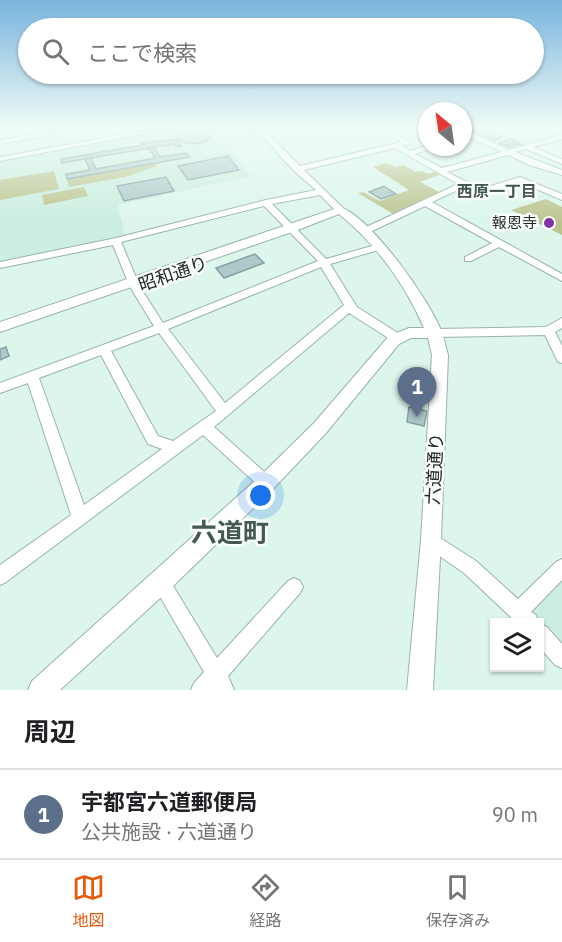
<!DOCTYPE html>
<html lang="ja">
<meta charset="utf-8">
<style>
:root{--surface:#fff;--page:#f6f6f6;--text:#202124;--muted:#757577;--line:#e0e0e0;--accent:#ea580c}
body{margin:0;font-family:"IBM Plex Sans","Noto Sans JP",sans-serif;background:var(--page);color:var(--text)}
.controls{position:absolute;right:18px;bottom:18px;display:grid;overflow:hidden;border-radius:0px;box-shadow:0 2px 4px #0004}
.controls button{width:54px;height:54px;display:grid;place-items:center;padding:0;border:0;border-bottom:2px solid var(--line);background:var(--surface);color:var(--text);font:30px sans-serif}
.compass{position:absolute;left:418px;top:102px;width:54px;height:54px;border-radius:50%;background:var(--surface);box-shadow:0 2px 4px #0004;rotate:331deg}
.you{position:absolute;left:261px;top:496px;width:21px;height:21px;margin:-15px;border:4px solid #fff;border-radius:50%;background:#1a73e8;box-shadow:0 0 0 9px #1a73e833}
.badge{display:grid;place-items:center;width:39px;height:39px;border-radius:50%;background:var(--accent);color:#fff;font-size:20px;font-weight:700}
.pin{position:absolute;translate:-50% -50px;filter:drop-shadow(0 2px 3px #0008)}
.pin::after{content:'';position:absolute;top:32px;width:21px;height:18px;background:inherit;clip-path:polygon(0 0,100% 0,50% 100%)}
.list{margin:0;padding:0;list-style:none}
h2{display:flex;justify-content:space-between;align-items:center;height:78px;margin:0;padding:0 24px;font-size:26px}
h2 small{font-size:20px;font-weight:400;color:var(--muted)}
.list li{display:grid;grid-template-columns:39px 1fr auto;gap:18px;align-items:center;box-sizing:border-box;height:90px;padding:0 24px;border-top:2px solid var(--line)}
.list b{display:block;font-size:22px;white-space:nowrap}
.list p{margin:0;font-size:20px;white-space:nowrap;color:var(--muted)}
.list em{font-size:20px;font-style:normal;color:var(--muted)}
.icon{flex:none;width:33px;height:33px;fill:none;stroke:currentColor;stroke-width:2;stroke-linecap:round;stroke-linejoin:round}
.map{position:relative;flex:none;width:562px;height:690px;overflow:hidden}
.search{position:absolute;background:var(--surface);box-shadow:0 2px 4px #0004;left:18px;right:18px;top:18px;height:66px;display:flex;align-items:center;gap:15px;box-sizing:border-box;padding:0 21px;border-radius:33px;color:var(--muted);font-size:22px}
.sheet{height:168px;background:var(--surface)}
nav{display:flex;justify-content:space-around;align-items:center;box-sizing:border-box;height:84px;border-top:2px solid var(--line);background:var(--surface);font-size:16px;color:var(--muted)}
nav a{display:grid;justify-items:center;gap:3px}
nav .on{color:var(--accent)}
.map>svg:first-child{display:block}
</style>
<div class="map">
<svg width="562" height="690" viewBox="0 0 562 690">
<rect width="100%" height="100%" fill="#dcf6ec"/>
<path fill="#cbeee0" d="M 185,126 L 209,126 L 214,134 L 255,128 L 266,140 L 229,147 L 251,176 L 118,205 L 125,236 L 0,262 L 0,161 Z
M 562,576 L 562,647 L 533,615 L 532,607 Z"/>
<path fill="#bcc48d" d="M 156,163 L 157,166 L 125,177 L 69,187 L 67,179 Z
M 386,163 L 395,167 L 403,165 L 416,172 L 422,171 L 429,174 L 437,171 L 442,174 L 420,182 L 439,192 L 393,214 L 358,193 L 363,192 L 380,201 L 409,190 L 373,167 Z
M 54,171 L 59,189 L 0,200 L 0,180 Z
M 84,187 L 88,196 L 44,205 L 42,195 Z
M 546,199 L 562,207 L 562,235 L 511,210 Z"/>
<path fill="#adc9ca" stroke="#84a0a0" stroke-width="1.5" d="M 474,127 L 502,137 L 496,140 L 468,130 Z
M 193,131 L 203,131 L 210,137 L 206,141 L 196,144 L 185,143 L 176,139 L 179,135 Z
M 176,139 L 181,146 L 176,147 L 174,144 L 62,163 L 61,159 L 142,145 L 141,143 Z
M 511,139 L 521,144 L 509,147 L 499,143 Z
M 153,147 L 160,157 L 186,153 L 190,157 L 67,179 L 66,174 L 90,170 L 85,159 L 91,158 L 96,169 L 155,158 L 149,148 Z
M 228,156 L 239,170 L 188,180 L 178,166 Z
M 166,177 L 174,191 L 124,201 L 117,186 Z
M 384,186 L 396,194 L 381,199 L 369,192 Z
M 255,254 L 264,263 L 224,278 L 216,268 Z
M 6,347 L 9,356 L 0,360 L 0,349 Z
M 409,407 L 427,411 L 424,426 L 407,422 Z"/>
<g fill="none" stroke-linecap="round" stroke-linejoin="round">
<defs>
<path id="minor" d="M 82,126 L 99,126 L 0,144 L 0,140 Z
M 169,126 L 185,126 L 0,161 L 0,157 Z
M 253,126 L 260,126 L 265,131 L 289,126 L 305,126 L 268,134 L 300,166 L 401,142 L 379,126 L 387,126 L 409,142 L 409,144 L 402,146 L 410,151 L 427,146 L 436,147 L 415,154 L 442,168 L 502,152 L 463,134 L 463,129 L 509,150 L 562,135 L 562,139 L 533,147 L 562,159 L 562,164 L 526,149 L 515,152 L 562,170 L 562,175 L 529,165 L 508,155 L 447,172 L 481,189 L 520,177 L 562,194 L 562,200 L 520,182 L 480,194 L 464,187 L 432,202 L 562,274 L 562,281 L 499,247 L 471,261 L 465,261 L 465,257 L 492,243 L 425,206 L 368,233 L 362,233 L 362,229 L 458,184 L 395,148 L 304,170 L 343,208 L 343,212 L 337,212 L 320,195 L 272,204 L 326,259 L 379,244 L 382,245 L 382,249 L 330,264 L 357,307 L 401,335 L 403,338 L 401,341 L 393,341 L 349,313 L 214,427 L 271,478 L 274,483 L 271,488 L 266,490 L 261,488 L 203,435 L 6,582 L 0,585 L 0,565 L 71,515 L 28,383 L 0,393 L 0,383 L 154,326 L 130,287 L 113,245 L 0,268 L 0,262 L 116,238 L 266,200 L 316,190 L 294,171 ZM 264,206 L 318,261 L 163,323 L 140,287 L 121,242 ZM 321,267 L 344,305 L 225,403 L 168,329 ZM 159,333 L 216,411 L 173,441 L 158,436 L 111,351 ZM 101,355 L 148,444 L 162,449 L 84,505 L 39,378 Z
M 562,318 L 562,328 L 555,332 L 562,346 L 562,363 L 558,362 L 545,335 L 435,337 L 429,333 L 435,329 L 546,327 Z
M 431,532 L 476,561 L 518,599 L 556,562 L 562,559 L 562,580 L 531,612 L 536,615 L 538,622 L 516,622 L 464,573 L 425,546 L 423,540 L 425,534 Z
M 161,573 L 167,576 L 217,658 L 288,581 L 294,578 L 300,581 L 303,587 L 300,593 L 228,676 L 234,690 L 191,690 L 194,683 L 204,672 L 155,588 L 152,582 L 155,576 Z
M 540,624 L 547,627 L 562,644 L 562,668 L 555,665 L 540,648 Z"/>
<path id="tertiary" d="M 0,126 L 21,126 L 0,130 Z
M 542,126 L 562,129 L 562,135 L 543,128 Z
M 340,207 C 371,217 431,302 442,333 C 444,338 446,348 448,355 L 441,540 L 433,690 L 407,690 L 421,540 L 432,355 L 428,338 L 411,338 L 399,344 L 326,433 L 273,489 L 169,590 L 60,690 L 28,690 L 32,681 L 259,477 L 314,423 L 389,336 L 409,328 L 424,328 C 405,284 376,244 339,214 L 295,231 L 0,332 L 0,322 Z"/>
</defs>
<use href="#minor" stroke="#9ab3aa" stroke-width="2"/>
<use href="#tertiary" stroke="#9ab3aa" stroke-width="2"/>
<use href="#minor" fill="#fff" fill-rule="evenodd"/>
<use href="#tertiary" fill="#fff" fill-rule="evenodd"/>
</g>
<linearGradient id="sky" x2="0" y2="1"><stop stop-color="#79b4de"/><stop offset="0.57" stop-color="#effbf6"/><stop offset="1" stop-color="#effbf6" stop-opacity="0"/></linearGradient>
<rect width="562" height="223" fill="url(#sky)"/>
<circle fill="#8035a7" stroke="#f9fefc" stroke-width="2" cx="549" cy="223" r="6"/>
<g text-anchor="middle" stroke-width="5" stroke-linejoin="round" paint-order="stroke">
<g font-size="15" fill="#212a27" stroke="#f9fefc" text-anchor="end">
<text x="537" y="228">報恩寺</text>
</g>
<g font-size="16" font-weight="bold" fill="#435951" stroke="#f9fefc">
<text x="497" y="197">西原一丁目</text>
</g>
<g font-size="18" fill="#212a27" stroke="#f9fefc">
<text transform="translate(173 274) rotate(-19)" y="6">昭和通り</text>
<text transform="translate(435 469) rotate(-87)" y="6">六道通り</text>
</g>
<g font-size="26" font-weight="bold" fill="#435951" stroke="#f9fefc">
<text x="230" y="542">六道町</text>
</g>
</g>
</svg>
<div class="controls">
<button><svg class="icon" aria-label="layers" viewBox="0 0 24 24"><path d="M12 4l9 5-9 5-9-5zM3 14l9 5 9-5"/></svg></button>
</div>
<svg class="compass" viewBox="-18 -18 36 36"><path d="M0-13l5 13h-10z" fill="#e53935"/><path d="M0 13l5-13h-10z" fill="#757577"/></svg>
<div class="you"></div>
<div class="pin badge" style="left:417px;top:417px;background:#5c6f8a">1</div>
<div class="search"><svg class="icon" aria-label="search" viewBox="0 0 24 24"><circle cx="10" cy="10" r="6"/><path d="M15 15l6 6"/></svg>ここで検索</div>
</div>
<section class="sheet">
<h2>周辺<small></small></h2>
<ul class="list">
<li><span class="badge" style="background:#5c6f8a">1</span><div><b>宇都宮六道郵便局</b><p>公共施設 · 六道通り</p></div><em>90 m</em></li>
</ul>
</section>
<nav>
<a class="on"><svg class="icon" aria-label="map" viewBox="0 0 24 24"><path d="M3 6l6-2 6 2 6-2v14l-6 2-6-2-6 2zM9 4v14M15 6v14"/></svg>地図</a>
<a><svg class="icon" aria-label="directions" viewBox="0 0 24 24"><path d="M12 3l9 9-9 9-9-9zM9 14v-3h6M13 9l2 2-2 2"/></svg>経路</a>
<a><svg class="icon" aria-label="saved" viewBox="0 0 24 24"><path d="M7 4h10v16l-5-4-5 4z"/></svg>保存済み</a>
</nav>
